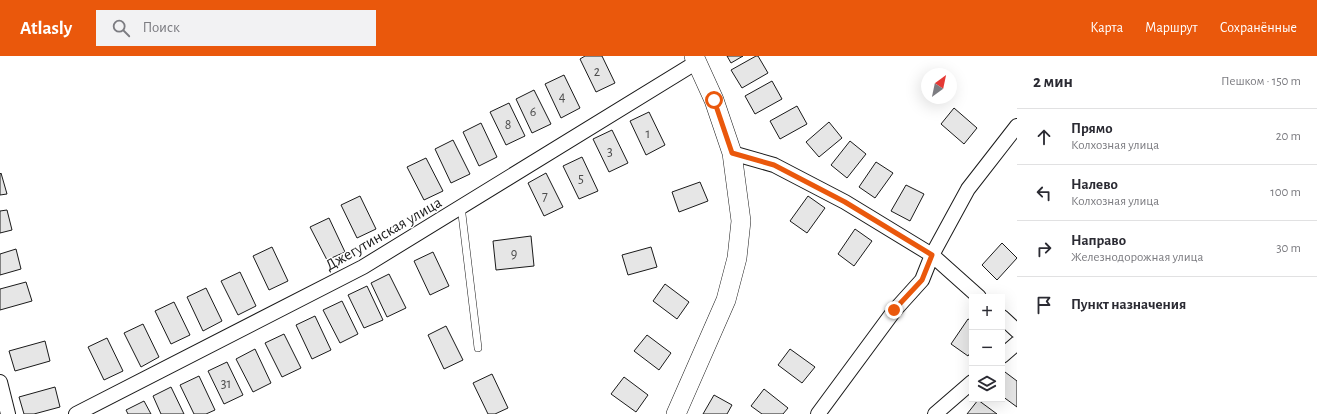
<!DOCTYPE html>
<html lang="ru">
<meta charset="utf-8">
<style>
:root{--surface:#fff;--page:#f2f2f3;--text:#2b2b33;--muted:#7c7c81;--line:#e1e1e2;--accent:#ea580c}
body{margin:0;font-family:"Alegreya Sans",sans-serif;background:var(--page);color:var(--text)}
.controls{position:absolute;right:12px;bottom:12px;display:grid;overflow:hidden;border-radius:0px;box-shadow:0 4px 16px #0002}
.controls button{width:36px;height:36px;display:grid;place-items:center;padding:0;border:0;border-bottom:1px solid var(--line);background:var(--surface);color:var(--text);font:20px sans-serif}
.compass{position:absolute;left:921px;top:12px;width:36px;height:36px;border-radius:50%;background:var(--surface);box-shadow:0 4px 16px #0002;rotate:33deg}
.stop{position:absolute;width:12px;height:12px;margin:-9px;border:3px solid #ea580c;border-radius:50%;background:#fff}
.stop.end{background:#ea580c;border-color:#fff;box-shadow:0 1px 4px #0008}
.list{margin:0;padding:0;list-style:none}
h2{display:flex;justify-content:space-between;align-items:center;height:52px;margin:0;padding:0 16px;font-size:17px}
h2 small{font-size:13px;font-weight:400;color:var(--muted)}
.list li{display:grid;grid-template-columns:26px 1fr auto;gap:12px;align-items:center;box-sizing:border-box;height:56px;padding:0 16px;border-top:1px solid var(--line)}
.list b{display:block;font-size:15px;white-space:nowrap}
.list p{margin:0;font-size:13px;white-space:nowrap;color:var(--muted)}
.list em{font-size:13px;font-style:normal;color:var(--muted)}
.icon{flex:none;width:22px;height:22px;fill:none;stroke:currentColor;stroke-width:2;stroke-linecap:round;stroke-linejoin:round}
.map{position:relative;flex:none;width:1017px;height:358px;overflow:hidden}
header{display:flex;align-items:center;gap:24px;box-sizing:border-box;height:56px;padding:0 20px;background:var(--accent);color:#fff}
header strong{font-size:19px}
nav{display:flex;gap:22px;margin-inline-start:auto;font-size:14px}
.search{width:280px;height:36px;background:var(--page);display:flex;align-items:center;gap:10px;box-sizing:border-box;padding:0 14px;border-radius:0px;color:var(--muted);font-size:15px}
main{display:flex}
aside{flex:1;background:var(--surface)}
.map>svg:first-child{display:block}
</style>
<header>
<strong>Atlasly</strong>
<div class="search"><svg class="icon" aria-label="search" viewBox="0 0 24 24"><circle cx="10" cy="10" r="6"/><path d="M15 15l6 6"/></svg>Поиск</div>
<nav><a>Карта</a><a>Маршрут</a><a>Сохранённые</a></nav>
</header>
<main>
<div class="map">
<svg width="1017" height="358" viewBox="0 0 1017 358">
<rect width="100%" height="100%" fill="#fff"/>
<path fill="#e6e6e6" stroke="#1a1a1a" d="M 585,0 L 602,0 L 615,27 L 596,36 L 580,3 Z
M 727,0 L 743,0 L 731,7 Z
M 756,0 L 758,0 L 768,17 L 742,32 L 731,14 Z
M 564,19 L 580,52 L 561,62 L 545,28 Z
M 772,25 L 782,43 L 755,58 L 745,40 Z
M 534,34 L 551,68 L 532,77 L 516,43 Z
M 509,47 L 525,80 L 506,89 L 490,56 Z
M 797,50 L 807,68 L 780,83 L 770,65 Z
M 954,52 L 977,72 L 964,88 L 941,68 Z
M 649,56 L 665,89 L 646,99 L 630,65 Z
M 829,66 L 842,82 L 819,101 L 806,86 Z
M 481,67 L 497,101 L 479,110 L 463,76 Z
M 612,74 L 628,107 L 609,116 L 593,83 Z
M 453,84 L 470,118 L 451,127 L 435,93 Z
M 850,85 L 866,98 L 847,122 L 831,109 Z
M 582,101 L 598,135 L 579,143 L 563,110 Z
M 426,102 L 443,135 L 424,144 L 407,111 Z
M 876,106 L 893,117 L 875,142 L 859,131 Z
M 1,117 L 7,138 L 0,139 L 0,118 Z
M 546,117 L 563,151 L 544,160 L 528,127 Z
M 700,126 L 708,145 L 679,156 L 672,136 Z
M 906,129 L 924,138 L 910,165 L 891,155 Z
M 360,140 L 376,173 L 357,182 L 341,149 Z
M 808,140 L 825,152 L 807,177 L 790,165 Z
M 7,154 L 12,174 L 0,177 L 0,155 Z
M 329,162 L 345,196 L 327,204 L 310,171 Z
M 855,173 L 872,185 L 854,210 L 838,198 Z
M 531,180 L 534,210 L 496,214 L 493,185 Z
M 1002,187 L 1017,202 L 997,224 L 982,209 Z
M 272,191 L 288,225 L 269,234 L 253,200 Z
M 651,191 L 657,211 L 628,219 L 622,199 Z
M 16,193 L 21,213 L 0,219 L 0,198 Z
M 433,196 L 449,230 L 430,239 L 414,205 Z
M 240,216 L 256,250 L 238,259 L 221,225 Z
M 389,218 L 406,252 L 387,261 L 371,227 Z
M 26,226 L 32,245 L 0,254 L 0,233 Z
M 665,228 L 689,246 L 677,263 L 653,245 Z
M 367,230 L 383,264 L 364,272 L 348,239 Z
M 206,232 L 222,265 L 203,275 L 187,241 Z
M 342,245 L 358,278 L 340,287 L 323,254 Z
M 174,246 L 190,279 L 171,288 L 155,255 Z
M 315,260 L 331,294 L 312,303 L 296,269 Z
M 968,263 L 972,265 L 972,294 L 968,300 L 951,288 Z
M 143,268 L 159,301 L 141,311 L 124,277 Z
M 446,270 L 463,304 L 444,313 L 428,279 Z
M 284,278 L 301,312 L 282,321 L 265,287 Z
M 647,279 L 671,297 L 659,314 L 634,295 Z
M 107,282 L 123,315 L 104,324 L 88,291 Z
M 45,285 L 50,305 L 15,315 L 9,295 Z
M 255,293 L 271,327 L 253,336 L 236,303 Z
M 790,293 L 815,311 L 802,327 L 778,309 Z
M 227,306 L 243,339 L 224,348 L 208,315 Z
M 1005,316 L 1017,325 L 1017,351 L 1002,340 L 1002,320 Z
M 492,318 L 508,352 L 495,358 L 488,358 L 473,327 Z
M 199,320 L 215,354 L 206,358 L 194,358 L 180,329 Z
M 624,321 L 648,339 L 636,356 L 611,338 Z
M 55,331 L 60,351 L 34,358 L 24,358 L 19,341 Z
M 171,331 L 184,358 L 161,358 L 153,340 Z
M 764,333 L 788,352 L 783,358 L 762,358 L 751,350 Z
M 714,339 L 732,349 L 727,358 L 703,358 Z
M 978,344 L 997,358 L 967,358 Z
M 144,345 L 151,358 L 128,358 L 126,354 Z"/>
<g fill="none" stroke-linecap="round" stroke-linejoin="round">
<defs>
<path id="lane" d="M 461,150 L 478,292"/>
<path id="street" d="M 732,97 L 774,109 L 845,146 L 932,199 L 979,241
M 1002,261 L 1017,275
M 1002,300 L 1017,287
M 0,326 L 8,358
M 76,358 L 363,211 L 697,6
M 818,358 L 894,255 L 922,224 L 932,199 L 968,133 L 1017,70
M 935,358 L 972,326"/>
<path id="secondary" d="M 676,358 L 726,244 L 737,202 L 741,165 L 732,97 L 714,44 L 694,0"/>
</defs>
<use href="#lane" stroke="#1a1a1a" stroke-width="8"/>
<use href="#street" stroke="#1a1a1a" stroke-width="16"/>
<use href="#secondary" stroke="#1a1a1a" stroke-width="20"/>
<use href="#lane" stroke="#fff" stroke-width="7"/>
<use href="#street" stroke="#fff" stroke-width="14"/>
<use href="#secondary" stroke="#fff" stroke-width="19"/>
</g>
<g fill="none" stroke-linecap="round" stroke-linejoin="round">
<path stroke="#ea580c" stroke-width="5" d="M 714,44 L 732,97 L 774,109 L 845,146 L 932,199 L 922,224 L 894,254"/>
</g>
<g text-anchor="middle" stroke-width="3" stroke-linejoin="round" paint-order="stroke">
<g font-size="14" fill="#4d4d4d">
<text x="597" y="20">2</text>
<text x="562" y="45">4</text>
<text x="533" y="60">6</text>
<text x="508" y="73">8</text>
<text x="648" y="82">1</text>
<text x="610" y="100">3</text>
<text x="581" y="127">5</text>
<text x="545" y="144">7</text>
<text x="514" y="202">9</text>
<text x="226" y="332">31</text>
</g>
<g font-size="16" fill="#1a1a1a" stroke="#fff">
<text transform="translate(383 177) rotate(-30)" y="6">Джегутинская улица</text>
</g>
</g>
</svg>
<div class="controls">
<button>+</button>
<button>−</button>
<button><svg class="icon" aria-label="layers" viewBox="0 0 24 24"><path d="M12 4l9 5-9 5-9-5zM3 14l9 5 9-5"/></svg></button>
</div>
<svg class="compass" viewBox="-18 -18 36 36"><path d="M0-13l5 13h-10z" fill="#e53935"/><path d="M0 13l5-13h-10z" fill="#7c7c81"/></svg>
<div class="stop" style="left:714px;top:44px"></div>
<div class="stop end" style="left:894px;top:254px"></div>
</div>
<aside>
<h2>2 мин<small>Пешком · 150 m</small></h2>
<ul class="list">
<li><svg class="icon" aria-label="ahead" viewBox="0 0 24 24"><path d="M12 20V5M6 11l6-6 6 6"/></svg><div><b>Прямо</b><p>Колхозная улица</p></div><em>20 m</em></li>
<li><svg class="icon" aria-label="left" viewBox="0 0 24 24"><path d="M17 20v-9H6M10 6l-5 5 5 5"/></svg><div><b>Налево</b><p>Колхозная улица</p></div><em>100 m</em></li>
<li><svg class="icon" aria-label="right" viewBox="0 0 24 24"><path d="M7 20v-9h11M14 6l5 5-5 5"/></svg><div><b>Направо</b><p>Железнодорожная улица</p></div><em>30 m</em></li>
<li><svg class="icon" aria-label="arrive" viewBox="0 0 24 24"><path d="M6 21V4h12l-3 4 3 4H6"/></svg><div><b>Пункт назначения</b></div></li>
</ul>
</aside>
</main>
